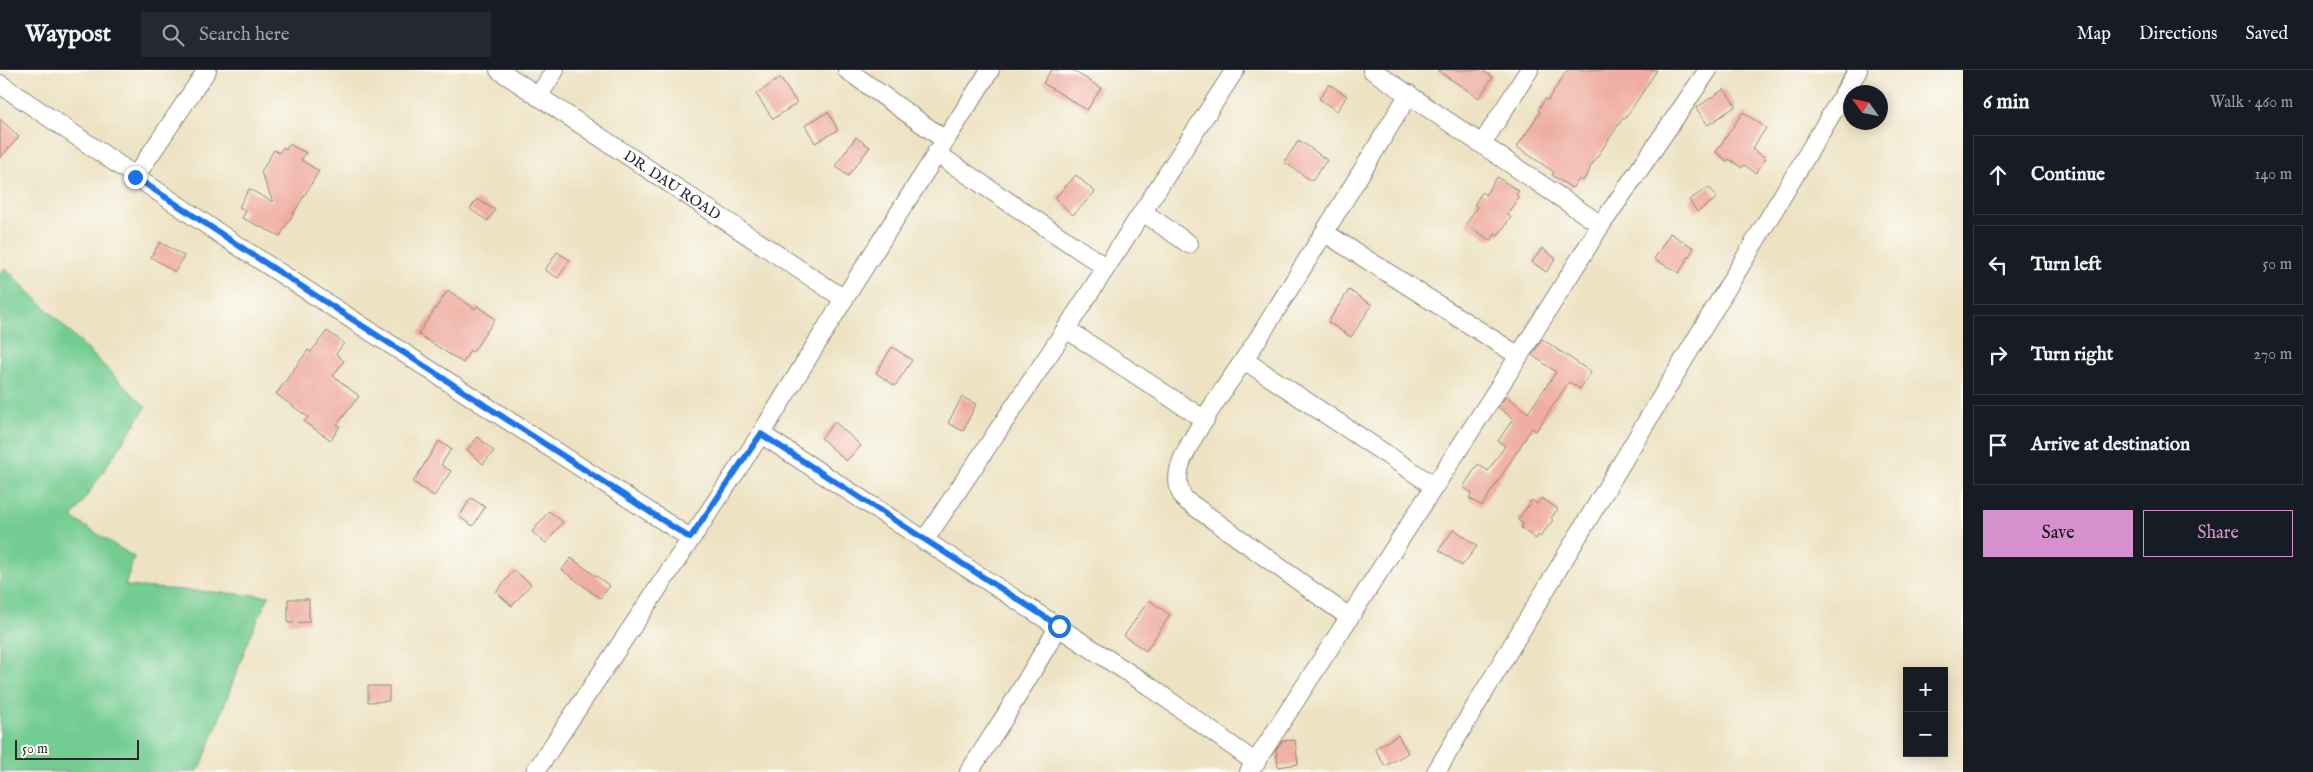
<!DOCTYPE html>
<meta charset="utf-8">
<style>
:root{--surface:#171b24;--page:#242831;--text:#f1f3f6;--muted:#9ea1a6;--line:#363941;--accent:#d690ce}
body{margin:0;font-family:"IM FELL English",serif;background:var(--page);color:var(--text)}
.controls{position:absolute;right:15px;bottom:15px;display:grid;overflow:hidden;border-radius:0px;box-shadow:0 2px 12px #0003}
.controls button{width:45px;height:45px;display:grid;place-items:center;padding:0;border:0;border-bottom:1px solid var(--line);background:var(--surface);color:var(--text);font:25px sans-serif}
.compass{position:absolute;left:1843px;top:15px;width:45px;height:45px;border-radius:50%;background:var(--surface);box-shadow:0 2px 12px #0003;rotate:303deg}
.scale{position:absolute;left:15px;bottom:12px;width:124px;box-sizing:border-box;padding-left:5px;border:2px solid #2b2b2b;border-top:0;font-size:14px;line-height:18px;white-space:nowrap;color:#2b2b2b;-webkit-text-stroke:4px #fdfcf7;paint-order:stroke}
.stop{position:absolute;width:15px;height:15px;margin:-11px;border:4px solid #1a73e8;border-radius:50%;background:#fff}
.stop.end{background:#1a73e8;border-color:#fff;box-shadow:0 1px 5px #0008}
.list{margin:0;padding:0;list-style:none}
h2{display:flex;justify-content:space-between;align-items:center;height:65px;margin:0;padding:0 20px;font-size:21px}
h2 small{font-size:16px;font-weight:400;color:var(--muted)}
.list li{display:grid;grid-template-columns:32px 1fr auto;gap:15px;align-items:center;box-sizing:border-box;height:80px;margin:0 10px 10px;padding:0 10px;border:1px solid var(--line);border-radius:0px}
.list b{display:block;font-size:19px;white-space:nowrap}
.list em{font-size:16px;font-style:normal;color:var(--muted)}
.actions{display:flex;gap:10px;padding:15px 20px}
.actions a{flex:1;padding:11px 0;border:1px solid var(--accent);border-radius:0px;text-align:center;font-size:18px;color:var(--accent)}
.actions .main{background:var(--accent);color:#111}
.icon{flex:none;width:28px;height:28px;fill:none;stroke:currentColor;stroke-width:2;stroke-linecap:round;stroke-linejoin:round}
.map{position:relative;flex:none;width:1963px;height:702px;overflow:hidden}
header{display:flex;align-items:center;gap:30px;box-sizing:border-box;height:70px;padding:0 25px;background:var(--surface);border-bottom:1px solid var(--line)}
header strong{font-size:24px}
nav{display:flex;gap:28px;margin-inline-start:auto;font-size:18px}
.search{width:350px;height:45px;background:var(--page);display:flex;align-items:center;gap:12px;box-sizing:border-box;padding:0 18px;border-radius:0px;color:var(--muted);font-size:19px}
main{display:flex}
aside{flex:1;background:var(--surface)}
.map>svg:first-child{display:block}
</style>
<header>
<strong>Waypost</strong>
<div class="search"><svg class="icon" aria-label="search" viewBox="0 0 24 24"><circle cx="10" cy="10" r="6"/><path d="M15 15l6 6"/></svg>Search here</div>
<nav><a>Map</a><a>Directions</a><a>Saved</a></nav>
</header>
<main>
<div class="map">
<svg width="1963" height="702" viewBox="0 0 1963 702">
<rect width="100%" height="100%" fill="#fdfcf7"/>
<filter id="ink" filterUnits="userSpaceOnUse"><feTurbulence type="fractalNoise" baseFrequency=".02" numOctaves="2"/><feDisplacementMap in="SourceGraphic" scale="10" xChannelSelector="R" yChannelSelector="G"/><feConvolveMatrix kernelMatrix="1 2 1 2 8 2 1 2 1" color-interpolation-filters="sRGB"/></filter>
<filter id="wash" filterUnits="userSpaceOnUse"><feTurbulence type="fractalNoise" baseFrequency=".0096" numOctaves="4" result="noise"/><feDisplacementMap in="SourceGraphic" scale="20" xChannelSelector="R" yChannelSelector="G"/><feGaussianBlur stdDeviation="1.12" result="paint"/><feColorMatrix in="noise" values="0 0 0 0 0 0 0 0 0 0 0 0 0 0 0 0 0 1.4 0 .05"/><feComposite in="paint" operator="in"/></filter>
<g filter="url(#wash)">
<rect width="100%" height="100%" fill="#ede2c2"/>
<path fill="#73cc91" stroke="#4f7c5e" d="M 5,198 L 146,337 L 72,448 L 134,487 L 125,516 L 269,526 L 250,566 L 201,697 L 197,702 L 0,702 L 0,203 Z"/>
<g id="blocks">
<path fill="#efada2" d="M 1051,0 L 1072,0 L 1101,18 L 1087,40 L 1043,13 Z
M 1437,0 L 1482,0 L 1493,7 L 1479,28 Z
M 1567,0 L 1657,0 L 1625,49 L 1623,48 L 1589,99 L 1590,100 L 1583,111 L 1579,109 L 1572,118 L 1552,105 L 1554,102 L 1517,77 L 1540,42 L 1538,40 L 1545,29 L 1548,30 Z
M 780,8 L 797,33 L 773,49 L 756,24 Z
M 1329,14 L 1347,26 L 1337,41 L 1319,29 Z
M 1724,19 L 1736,36 L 1708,55 L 1696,38 Z
M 828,42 L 838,60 L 815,73 L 805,55 Z
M 1743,42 L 1766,58 L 1752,79 L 1766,88 L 1756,103 L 1744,95 L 1742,98 L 1729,89 L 1727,91 L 1716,82 Z
M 0,49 L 19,67 L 0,88 Z
M 856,67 L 870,77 L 848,106 L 835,96 Z
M 1299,70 L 1327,90 L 1312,111 L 1284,92 Z
M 289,74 L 306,83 L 301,90 L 319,101 L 280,166 L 242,148 L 246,141 L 239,137 L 249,119 L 273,132 L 261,102 L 274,80 L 279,83 L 283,77 L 286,79 Z
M 1076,105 L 1095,122 L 1073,145 L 1055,128 Z
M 1497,107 L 1519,121 L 1516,124 L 1519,127 L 1507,144 L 1511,147 L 1498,166 L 1495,164 L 1491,171 L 1466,154 L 1477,137 L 1474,135 L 1482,122 L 1485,125 Z
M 1709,117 L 1717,128 L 1697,142 L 1689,130 Z
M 477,129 L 495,140 L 488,151 L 470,139 Z
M 1670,163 L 1694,178 L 1679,203 L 1654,189 Z
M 160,172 L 184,186 L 175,202 L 151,187 Z
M 1542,178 L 1556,189 L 1546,202 L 1532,192 Z
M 557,182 L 570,190 L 558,208 L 545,200 Z
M 448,220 L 475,239 L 477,236 L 495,249 L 473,282 L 470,280 L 463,293 L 418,264 Z
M 1349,220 L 1372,235 L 1351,267 L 1328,252 Z
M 327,261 L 344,273 L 336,284 L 344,291 L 333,306 L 359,326 L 337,355 L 340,356 L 331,370 L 304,352 L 308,347 L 276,324 L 308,280 L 311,282 Z
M 1542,269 L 1591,302 L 1580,319 L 1569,312 L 1536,361 L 1532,358 L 1482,436 L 1469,428 L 1472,423 L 1463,417 L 1478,394 L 1488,401 L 1505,376 L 1498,371 L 1513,349 L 1498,337 L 1506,326 L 1528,343 L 1556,302 L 1532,285 Z
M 892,277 L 912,290 L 895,316 L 876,303 Z
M 962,327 L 976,334 L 963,361 L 948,353 Z
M 835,352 L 861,376 L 846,391 L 821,368 Z
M 478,367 L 494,381 L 483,394 L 467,380 Z
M 439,371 L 451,379 L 441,395 L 451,401 L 434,426 L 413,412 Z
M 471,428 L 485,437 L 473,456 L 459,447 Z
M 1542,428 L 1558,439 L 1551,448 L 1553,450 L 1540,467 L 1538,465 L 1536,469 L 1521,458 L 1523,454 L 1518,450 L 1532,430 L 1537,434 Z
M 549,441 L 563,452 L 546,473 L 532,462 Z
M 1454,459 L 1477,476 L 1462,496 L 1439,480 Z
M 571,488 L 610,516 L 600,528 L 562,500 Z
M 514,500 L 531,514 L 512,536 L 496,522 Z
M 288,529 L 309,529 L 309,552 L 288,553 Z
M 1149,530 L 1170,545 L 1146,581 L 1124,566 Z
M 368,616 L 389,616 L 389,631 L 368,632 Z
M 1398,665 L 1408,683 L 1385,696 L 1375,679 Z
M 1295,670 L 1298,694 L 1278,697 L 1276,680 L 1282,671 Z"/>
</g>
</g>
<g filter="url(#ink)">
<use href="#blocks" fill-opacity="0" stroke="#8c8676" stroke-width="1"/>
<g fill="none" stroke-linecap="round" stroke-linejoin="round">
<defs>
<g id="minor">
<path id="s1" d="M 499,0 L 844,229"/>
<path d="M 847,0 L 945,70"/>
<path d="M 1372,0 L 1601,155"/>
<path d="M 0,14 L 229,170 L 690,468"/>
<path d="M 538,27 L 555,0"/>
<path d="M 1482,74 L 1529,0"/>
<path d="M 936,83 L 1105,197"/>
<path d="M 135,107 L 207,0"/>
<path d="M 1143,142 L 1189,174"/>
<path d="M 1325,163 L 1519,286"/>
<path d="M 1244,290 L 1434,416"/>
<path d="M 1205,350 L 1066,259 L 1235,0"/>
<path d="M 761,364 L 1149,616 L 1256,693"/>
<path d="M 924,471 L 1066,259"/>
<path d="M 1349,547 L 1184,429 C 1175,415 1177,401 1184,386 C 1203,345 1235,305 1259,267 C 1310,186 1360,105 1409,24"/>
<path d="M 535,702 L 761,364 L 844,229 L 990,0"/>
<path d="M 969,702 L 1004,648 L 1059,556"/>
<path d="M 1249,702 L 1519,286 L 1601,155 L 1708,0"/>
<path d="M 1436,702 L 1858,0"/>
</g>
</defs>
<use href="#minor" stroke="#8c8676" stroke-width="20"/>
<use href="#minor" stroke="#fff" stroke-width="18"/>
</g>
</g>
<g fill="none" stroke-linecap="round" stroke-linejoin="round" filter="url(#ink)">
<path stroke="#1a73e8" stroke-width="6" d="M 135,107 L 253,185 L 690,468 L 761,364 L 1059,556"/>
</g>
<g text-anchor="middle" stroke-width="4" stroke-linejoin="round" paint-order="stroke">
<g font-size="15" fill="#2b2b2b" stroke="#fdfcf7">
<text dy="5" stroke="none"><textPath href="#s1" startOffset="208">DR. DAU ROAD</textPath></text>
</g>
</g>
</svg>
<div class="controls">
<button>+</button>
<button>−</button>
</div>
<svg class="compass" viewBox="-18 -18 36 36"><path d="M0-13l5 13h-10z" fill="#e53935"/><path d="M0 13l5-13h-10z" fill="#9ea1a6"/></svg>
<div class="scale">50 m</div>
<div class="stop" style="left:1059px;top:556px"></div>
<div class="stop end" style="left:135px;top:107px"></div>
</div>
<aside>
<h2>6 min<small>Walk · 460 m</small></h2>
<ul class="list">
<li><svg class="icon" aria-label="ahead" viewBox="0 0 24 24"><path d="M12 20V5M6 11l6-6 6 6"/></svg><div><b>Continue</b></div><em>140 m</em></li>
<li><svg class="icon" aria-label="left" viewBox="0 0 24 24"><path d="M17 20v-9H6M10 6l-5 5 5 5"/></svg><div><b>Turn left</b></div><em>50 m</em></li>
<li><svg class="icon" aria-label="right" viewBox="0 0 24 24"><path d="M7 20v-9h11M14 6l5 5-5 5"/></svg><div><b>Turn right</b></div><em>270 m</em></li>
<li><svg class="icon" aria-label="arrive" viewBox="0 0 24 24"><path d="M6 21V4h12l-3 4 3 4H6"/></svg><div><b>Arrive at destination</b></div></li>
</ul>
<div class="actions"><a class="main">Save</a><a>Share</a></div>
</aside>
</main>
